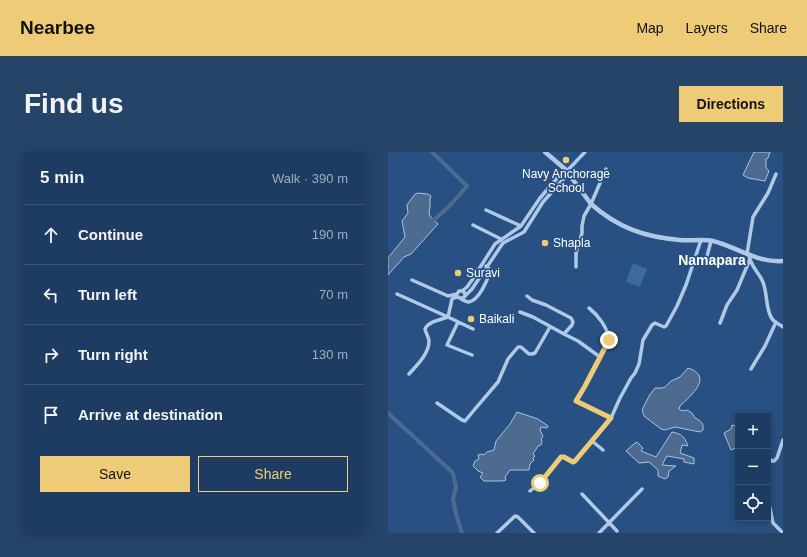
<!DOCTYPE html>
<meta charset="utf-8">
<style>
:root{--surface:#1e3c62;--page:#264368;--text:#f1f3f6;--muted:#a1adbe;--line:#3c5677;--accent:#eecb76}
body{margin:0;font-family:Arial,sans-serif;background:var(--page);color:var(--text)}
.controls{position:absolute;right:12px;bottom:12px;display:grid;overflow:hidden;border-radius:0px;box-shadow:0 2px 10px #0003}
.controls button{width:36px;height:36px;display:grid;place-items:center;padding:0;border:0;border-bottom:1px solid var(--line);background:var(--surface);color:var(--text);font:20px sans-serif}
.stop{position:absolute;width:12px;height:12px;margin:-9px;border:3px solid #eecb76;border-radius:50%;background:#fff}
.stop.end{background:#eecb76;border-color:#fff;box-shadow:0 1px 4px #0008}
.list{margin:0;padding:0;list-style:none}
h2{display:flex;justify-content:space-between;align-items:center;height:52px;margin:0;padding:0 16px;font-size:17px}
h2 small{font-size:13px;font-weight:400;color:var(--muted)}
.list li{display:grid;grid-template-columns:26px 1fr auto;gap:12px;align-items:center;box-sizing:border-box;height:60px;padding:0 16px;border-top:1px solid var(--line)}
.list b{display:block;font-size:15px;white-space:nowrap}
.list em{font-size:13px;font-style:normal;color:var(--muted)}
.actions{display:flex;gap:8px;padding:12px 16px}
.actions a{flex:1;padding:9px 0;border:1px solid var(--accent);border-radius:0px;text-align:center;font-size:14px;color:var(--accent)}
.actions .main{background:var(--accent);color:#111}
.icon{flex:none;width:22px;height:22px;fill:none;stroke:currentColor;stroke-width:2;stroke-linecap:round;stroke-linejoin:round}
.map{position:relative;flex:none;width:395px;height:381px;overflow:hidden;border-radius:0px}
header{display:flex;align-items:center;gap:24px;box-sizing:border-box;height:56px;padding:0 20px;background:var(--accent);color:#111}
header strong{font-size:19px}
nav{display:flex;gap:22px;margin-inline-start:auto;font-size:14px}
.intro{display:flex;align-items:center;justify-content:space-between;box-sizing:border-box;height:96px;padding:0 24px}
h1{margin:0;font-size:28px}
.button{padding:10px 18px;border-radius:0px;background:var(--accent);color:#111;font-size:14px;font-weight:700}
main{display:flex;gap:24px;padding:0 24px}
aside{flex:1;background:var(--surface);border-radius:0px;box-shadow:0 2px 10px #0003}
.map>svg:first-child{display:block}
</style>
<header>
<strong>Nearbee</strong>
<nav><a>Map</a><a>Layers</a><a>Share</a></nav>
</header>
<div class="intro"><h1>Find us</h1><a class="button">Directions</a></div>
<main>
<aside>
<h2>5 min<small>Walk · 390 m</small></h2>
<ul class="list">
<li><svg class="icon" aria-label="ahead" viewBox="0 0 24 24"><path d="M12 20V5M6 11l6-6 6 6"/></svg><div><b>Continue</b></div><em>190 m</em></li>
<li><svg class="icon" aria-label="left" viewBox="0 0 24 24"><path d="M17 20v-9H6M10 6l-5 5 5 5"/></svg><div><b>Turn left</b></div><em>70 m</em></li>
<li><svg class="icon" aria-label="right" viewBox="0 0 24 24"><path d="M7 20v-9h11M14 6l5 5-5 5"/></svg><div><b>Turn right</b></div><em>130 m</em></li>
<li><svg class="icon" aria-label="arrive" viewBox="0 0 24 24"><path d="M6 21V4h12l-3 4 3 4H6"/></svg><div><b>Arrive at destination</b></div></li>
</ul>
<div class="actions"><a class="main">Save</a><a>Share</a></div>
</aside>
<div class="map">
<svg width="395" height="381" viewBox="0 0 395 381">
<rect width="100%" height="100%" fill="#285082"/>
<path fill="#3c699f" d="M 245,111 L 259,117 L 252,135 L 238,130 Z"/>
<path fill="#4e6b8f" stroke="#a5c4e7" d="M 366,0 L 382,0 L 380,6 L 378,7 L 378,16 L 381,19 L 377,29 L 360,26 L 355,23 Z
M 30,41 L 40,42 L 43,44 L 42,47 L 42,56 L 41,59 L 42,64 L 50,72 L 23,102 L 16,105 L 0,123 L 0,106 L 17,85 L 14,69 L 20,61 L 19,53 L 27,42 Z
M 300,216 C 326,224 303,244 292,254 L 291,257 L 294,259 L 299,258 L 304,261 L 307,266 C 313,269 316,271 315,278 L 312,280 L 287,275 L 277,278 L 273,277 L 256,264 L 254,258 L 261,244 L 267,236 L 274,236 L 277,235 L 283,229 L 292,225 Z
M 129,260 L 150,267 L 160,274 L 159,276 L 153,275 L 152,278 L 155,284 L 153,287 L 154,289 L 153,293 L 150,294 L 145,302 L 147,304 L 145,306 L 146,308 L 142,312 L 141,318 L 122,318 L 117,325 L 118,328 L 114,329 L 96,329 L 92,325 L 95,321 L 90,319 L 85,314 L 87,309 L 91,307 L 90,303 L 94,302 L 96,303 L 99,300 L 106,298 L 108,289 L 122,272 Z
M 344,273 L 350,274 L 350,295 L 348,296 L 343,298 L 336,281 L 343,277 Z
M 284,280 C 294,282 296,284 300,294 L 294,293 L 292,301 L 306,306 L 306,312 L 296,310 L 296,307 L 279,304 L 274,313 L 288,314 L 281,319 L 280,325 L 277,327 L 270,324 L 270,318 L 261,310 L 251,311 L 238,299 L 247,291 L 249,290 L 255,296 L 253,299 L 268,305 Z"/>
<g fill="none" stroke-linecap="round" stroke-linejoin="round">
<path stroke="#4e6b8f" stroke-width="4" d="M 43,70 C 57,60 67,48 79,34 L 44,0
M 0,261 L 65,321 L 68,336 L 65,347 L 68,362 L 74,381"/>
<path stroke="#b0c9e6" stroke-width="3.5" d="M 178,20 L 197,0
M 98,58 L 133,74
M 85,73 L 113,87
M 359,102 L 365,65 L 380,41 L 388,22
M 361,103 C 362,113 370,120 374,128 C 380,140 377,154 383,165 C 385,170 391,172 395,175
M 306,107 L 315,110 L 318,108 L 323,89
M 188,115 L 188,101 L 194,81 L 194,74 L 196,64 L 203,52 L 218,17
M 24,128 L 60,144 L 69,142
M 74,139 L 79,135 L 84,128 L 107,92 L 133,74 L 152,46 L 177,17
M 9,142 L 60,165
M 77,143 L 76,140 L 74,139 L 71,139 L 69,142 L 69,145 L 72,146 L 75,146 L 84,137 L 115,91 L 136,80 L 155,50 L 180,22
M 139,144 L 144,148 L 158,153 L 183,166 L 185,170 L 184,173 L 176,182
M 69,145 L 64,147 L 60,165 L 85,177
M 72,146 C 75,148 78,150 81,150 C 91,148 99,129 102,120 L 101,117 L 98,114
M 201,156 C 210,163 220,176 221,188 L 197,234 L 188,249 L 223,266
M 132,160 L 145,165 L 176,182 L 190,189 L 212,205
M 70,170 L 59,193 L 84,203
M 332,171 L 339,153 L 349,138 L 362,107
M 363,217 L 377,194 L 388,170
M 21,222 C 29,213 41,202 41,189 C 41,185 38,182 37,177 C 41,169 52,168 60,165
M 49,251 L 74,268 L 77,269 L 87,257 L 110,230 L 120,207 L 130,195 L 133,195 L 141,202 L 144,202 L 147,201 L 162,175
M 215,298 L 204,289 L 223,266 L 232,246 L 243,226 L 247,221 L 251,212 L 255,188 L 264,173 L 267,171 L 276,175 L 278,174 L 289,154 L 298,133 L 313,88
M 380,306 L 384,309 L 386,309 L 389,306 L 395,288
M 142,339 L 152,331 L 173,305 L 176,305 L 185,310 L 187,309 L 204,289
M 194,342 L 229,379
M 380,350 L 382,356 L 385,371 L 395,381
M 109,381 L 127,364 L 130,365 L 146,381
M 211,381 L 254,337"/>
<path stroke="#b0c9e6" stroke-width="4.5" d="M 157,0 L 177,17 L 203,52 C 230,76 257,85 292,88 C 303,89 315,87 325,89 C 349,95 369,111 395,109"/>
</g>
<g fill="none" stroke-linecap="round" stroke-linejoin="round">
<path stroke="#eecb76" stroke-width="5" d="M 152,331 L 173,305 L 176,305 L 185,310 L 187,309 L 223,266 L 188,249 L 197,234 L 221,188"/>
</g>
<g fill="#eecb76" stroke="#285082" stroke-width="1.5">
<circle cx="178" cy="8" r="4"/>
<circle cx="157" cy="91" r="4"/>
<circle cx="70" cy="121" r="4"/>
<circle cx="83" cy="167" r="4"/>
</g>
<g text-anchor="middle" stroke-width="3.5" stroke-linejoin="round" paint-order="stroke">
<g font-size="12" fill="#fff" stroke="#285082" text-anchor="start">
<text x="178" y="26" text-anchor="middle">Navy Anchorage<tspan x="178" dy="14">School</tspan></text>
<text x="165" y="95">Shapla</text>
<text x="78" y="125">Suravi</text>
<text x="91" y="171">Baikali</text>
</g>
<g font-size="14" font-weight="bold" fill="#fff" stroke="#285082">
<text x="324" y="113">Namapara</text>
</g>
</g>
</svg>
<div class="controls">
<button>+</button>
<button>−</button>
<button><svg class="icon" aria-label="locate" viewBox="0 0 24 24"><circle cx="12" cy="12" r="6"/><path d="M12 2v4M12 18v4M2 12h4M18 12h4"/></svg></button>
</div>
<div class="stop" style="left:152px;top:331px"></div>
<div class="stop end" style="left:221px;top:188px"></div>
</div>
</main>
